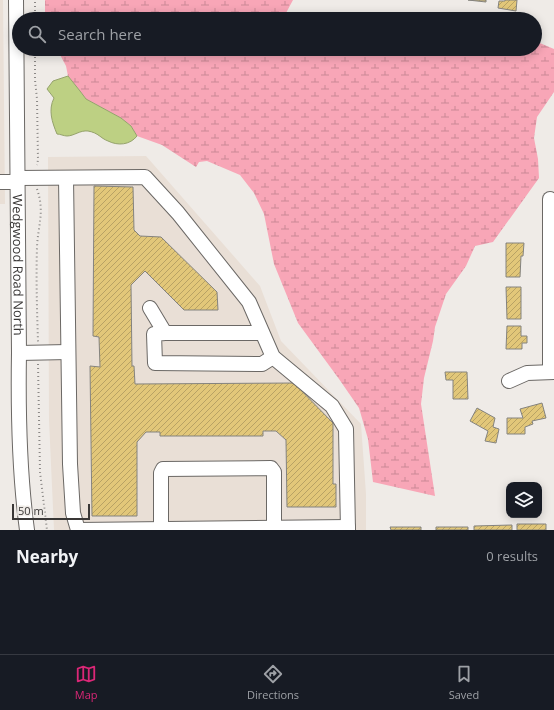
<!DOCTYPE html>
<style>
:root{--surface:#171b24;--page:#20242c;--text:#f1f3f6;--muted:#9ea1a6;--line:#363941;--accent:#db2777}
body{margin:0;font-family:"Open Sans",sans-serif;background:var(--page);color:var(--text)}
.controls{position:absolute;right:12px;bottom:12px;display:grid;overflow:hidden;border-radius:8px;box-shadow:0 2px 10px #0003}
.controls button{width:36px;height:36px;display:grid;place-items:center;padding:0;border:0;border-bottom:1px solid var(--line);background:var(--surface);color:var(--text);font:20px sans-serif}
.scale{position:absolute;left:12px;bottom:10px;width:78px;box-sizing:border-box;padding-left:4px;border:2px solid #393736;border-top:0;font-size:11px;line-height:14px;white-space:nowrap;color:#393736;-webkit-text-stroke:3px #efebe7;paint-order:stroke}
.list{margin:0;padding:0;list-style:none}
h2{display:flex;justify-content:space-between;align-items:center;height:52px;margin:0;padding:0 16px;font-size:17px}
h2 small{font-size:13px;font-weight:400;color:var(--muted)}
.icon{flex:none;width:22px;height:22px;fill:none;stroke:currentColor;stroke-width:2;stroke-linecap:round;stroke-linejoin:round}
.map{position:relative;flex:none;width:554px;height:530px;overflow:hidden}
.search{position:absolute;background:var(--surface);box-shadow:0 2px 10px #0003;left:12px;right:12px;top:12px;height:44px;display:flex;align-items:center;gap:10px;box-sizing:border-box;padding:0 14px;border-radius:22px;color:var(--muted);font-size:15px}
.sheet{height:124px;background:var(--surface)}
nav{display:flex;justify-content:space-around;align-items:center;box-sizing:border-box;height:56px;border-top:1px solid var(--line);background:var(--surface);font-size:11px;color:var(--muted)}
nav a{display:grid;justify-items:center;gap:2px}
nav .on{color:var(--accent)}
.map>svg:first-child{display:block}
</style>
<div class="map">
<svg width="554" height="530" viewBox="0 0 554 530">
<defs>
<pattern id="wetland-marsh" width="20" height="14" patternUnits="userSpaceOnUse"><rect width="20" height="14" fill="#f8a6b7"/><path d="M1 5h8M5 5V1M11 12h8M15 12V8" fill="none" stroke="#ca8896"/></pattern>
<pattern id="building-hatch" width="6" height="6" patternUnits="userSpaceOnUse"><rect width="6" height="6" fill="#e2c779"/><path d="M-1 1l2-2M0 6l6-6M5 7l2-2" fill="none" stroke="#b8a264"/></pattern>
</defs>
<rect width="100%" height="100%" fill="#efebe7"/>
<path fill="#e9dfd6" d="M 0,0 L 3,0 L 5,204 L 0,204 Z
M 146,156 L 260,286 L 281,341 L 361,424 L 366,494 L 366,530 L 54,530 L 49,420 L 48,157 Z"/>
<path fill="url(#wetland-marsh)" d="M 45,0 L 293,0 L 286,13 L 285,19 L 45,19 Z
M 535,41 L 554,49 L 554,92 L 537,117 L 534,138 L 538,159 L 539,178 L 493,242 L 475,246 L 466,266 L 446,294 L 435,327 L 433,341 L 424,378 L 421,404 L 435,496 L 373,482 L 368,439 L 359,408 L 339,379 L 298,323 L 274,264 L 264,214 L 254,193 L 240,175 L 207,161 L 199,162 L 196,167 L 162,145 L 137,136 L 131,126 L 121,118 L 86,99 L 80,91 L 68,76 L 66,66 L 57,49 L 535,49 Z"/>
<path fill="#bdd083" stroke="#95a26c" d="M 68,76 L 80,91 L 86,99 L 121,118 L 131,126 L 137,136 C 130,145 118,146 108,141 C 100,138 99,133 88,131 C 80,130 74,136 67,136 C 64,136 60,134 57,134 C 52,122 48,110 54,98 L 47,89 L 53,81 Z"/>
<path fill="url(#building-hatch)" stroke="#84837f" d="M 468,0 L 486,0 L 486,2 Z
M 505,0 L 517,0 L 516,11 L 498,8 L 499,1 L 505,1 Z
M 94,186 L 133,187 L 134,230 L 140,236 L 161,237 L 217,292 L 218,310 L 184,310 L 145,271 L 131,285 L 132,366 L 134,366 L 135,384 L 294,383 L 333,423 L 333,484 L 336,484 L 336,507 L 287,507 L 286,440 L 276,431 L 263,431 L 263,436 L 160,436 L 160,432 L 146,432 L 137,442 L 137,516 L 92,516 L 90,366 L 100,367 L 99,337 L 93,336 Z
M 506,243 L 524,243 L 523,256 L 521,256 L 520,277 L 506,277 Z
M 506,287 L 521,287 L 521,319 L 507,319 Z
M 507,326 L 521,326 L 521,336 L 527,336 L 527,343 L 522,343 L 522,349 L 506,349 Z
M 445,372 L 467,372 L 468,399 L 453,399 L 453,380 L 446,380 Z
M 542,403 L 546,418 L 532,421 L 533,424 L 525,427 L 525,434 L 507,434 L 507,418 L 523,418 L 520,409 Z
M 477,408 L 495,418 L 493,427 L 499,429 L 496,443 L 485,441 L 488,431 L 470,421 Z
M 517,524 L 546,524 L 546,530 L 517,530 Z
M 512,525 L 512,530 L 474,530 L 474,526 Z
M 390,527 L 421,527 L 421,530 L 391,530 Z
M 436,527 L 468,527 L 468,530 L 436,530 Z"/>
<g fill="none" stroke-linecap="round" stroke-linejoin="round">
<defs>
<g id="minor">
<path id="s1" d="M 16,0 L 19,353 C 18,412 19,471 27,530"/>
<path d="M 17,178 L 145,177 L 178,213 L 249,302 L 273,357 L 332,406 L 346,429 L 348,530"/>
<path d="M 66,178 L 70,464 L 73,513 L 78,530"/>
<path d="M 0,182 L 17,182"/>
<path d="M 550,199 L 550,372"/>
<path d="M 150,308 L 165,333 L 262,333"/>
<path d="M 165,333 L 154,334 L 155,363 L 262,364 L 273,357"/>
<path d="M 19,353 L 68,352"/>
<path d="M 509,381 L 527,373 L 554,372"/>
<path d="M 78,530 L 348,527"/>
<path d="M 161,530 L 161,473 L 163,469 L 271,468 L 274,472 L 274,528"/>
</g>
</defs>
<use href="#minor" stroke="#6b6865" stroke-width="16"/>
<path stroke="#8b8886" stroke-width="2" stroke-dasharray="1 3" stroke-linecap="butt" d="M 35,19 L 35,0
M 35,49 L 35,80 L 37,99 L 38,160 L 37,165
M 37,189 C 45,212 38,225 37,247 C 36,279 37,310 38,342
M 38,364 L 40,472 L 47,530"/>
<use href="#minor" stroke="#fff" stroke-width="14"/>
</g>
<g text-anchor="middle" stroke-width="4" stroke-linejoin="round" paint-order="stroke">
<g font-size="13" fill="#393736" stroke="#efebe7">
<text dy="5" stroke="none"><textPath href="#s1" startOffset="265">Wedgwood Road North</textPath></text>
</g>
</g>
</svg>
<div class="controls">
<button><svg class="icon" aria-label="layers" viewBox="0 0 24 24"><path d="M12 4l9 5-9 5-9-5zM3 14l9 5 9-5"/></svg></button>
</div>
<div class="scale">50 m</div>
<div class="search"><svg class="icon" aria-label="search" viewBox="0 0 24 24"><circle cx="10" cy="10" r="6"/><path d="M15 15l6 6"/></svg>Search here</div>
</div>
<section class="sheet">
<h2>Nearby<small>0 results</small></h2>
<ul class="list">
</ul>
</section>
<nav>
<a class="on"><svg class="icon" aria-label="map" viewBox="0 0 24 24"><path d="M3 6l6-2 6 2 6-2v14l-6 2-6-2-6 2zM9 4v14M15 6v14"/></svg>Map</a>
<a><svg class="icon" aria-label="directions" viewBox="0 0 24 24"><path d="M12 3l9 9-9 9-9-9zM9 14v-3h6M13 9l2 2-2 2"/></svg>Directions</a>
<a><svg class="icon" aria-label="saved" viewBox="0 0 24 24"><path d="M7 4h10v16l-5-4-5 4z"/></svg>Saved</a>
</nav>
